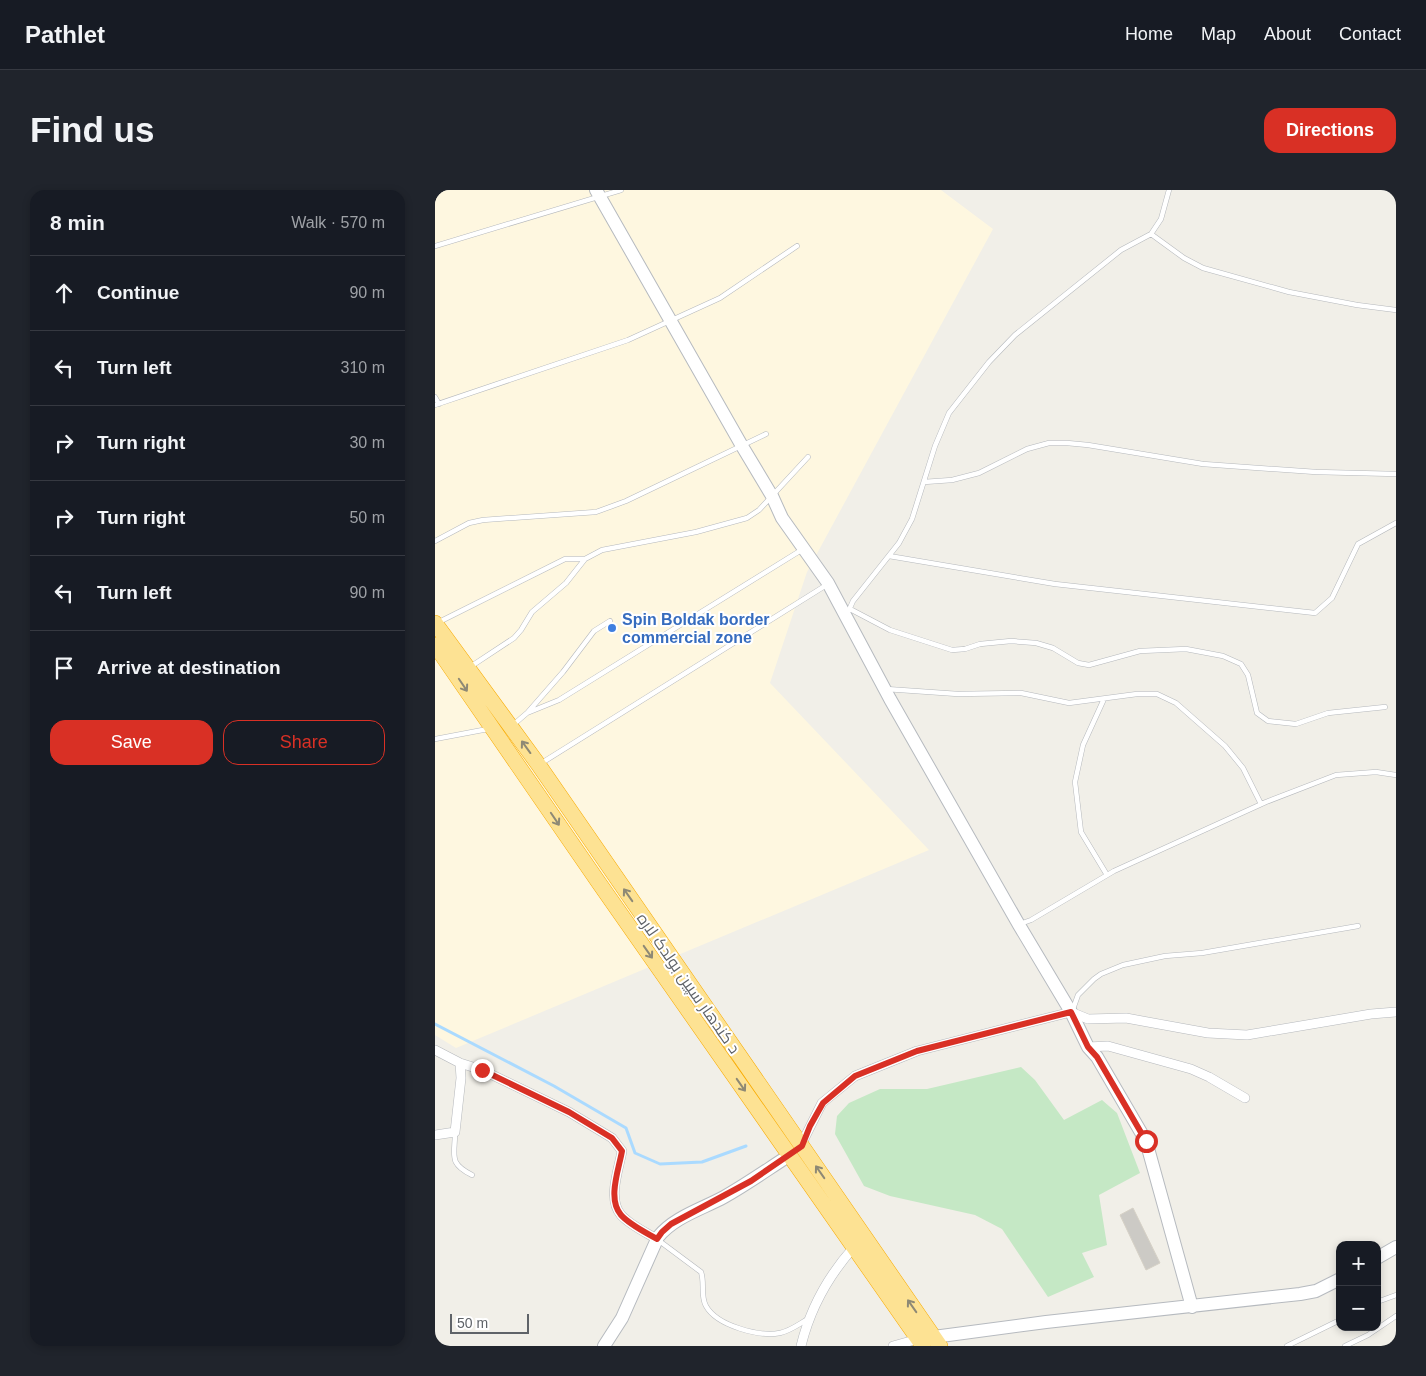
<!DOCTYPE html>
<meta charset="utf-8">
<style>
:root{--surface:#171b24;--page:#20242c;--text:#f1f3f6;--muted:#9ea1a6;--line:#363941;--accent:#d93025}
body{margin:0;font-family:Helvetica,Cairo,sans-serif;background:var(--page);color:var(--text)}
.controls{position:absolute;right:15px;bottom:15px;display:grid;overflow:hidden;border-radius:10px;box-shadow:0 2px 8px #0003}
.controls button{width:45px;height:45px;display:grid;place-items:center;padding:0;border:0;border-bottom:1px solid var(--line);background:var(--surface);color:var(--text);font:25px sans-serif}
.scale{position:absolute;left:15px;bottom:12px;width:79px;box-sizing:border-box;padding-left:5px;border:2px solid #5f6368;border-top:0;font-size:14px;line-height:18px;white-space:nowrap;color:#5f6368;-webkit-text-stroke:4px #fff;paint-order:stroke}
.stop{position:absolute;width:15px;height:15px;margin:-11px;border:4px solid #d93025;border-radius:50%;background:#fff}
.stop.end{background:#d93025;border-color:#fff;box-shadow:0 1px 5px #0008}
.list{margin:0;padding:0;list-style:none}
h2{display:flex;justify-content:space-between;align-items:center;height:65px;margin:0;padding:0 20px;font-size:21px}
h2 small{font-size:16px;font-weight:400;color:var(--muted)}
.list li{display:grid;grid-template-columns:32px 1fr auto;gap:15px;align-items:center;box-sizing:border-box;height:75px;padding:0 20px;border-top:1px solid var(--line)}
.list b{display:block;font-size:19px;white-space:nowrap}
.list em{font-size:16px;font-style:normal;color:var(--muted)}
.actions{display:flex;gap:10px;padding:15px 20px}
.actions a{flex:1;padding:11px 0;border:1px solid var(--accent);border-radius:15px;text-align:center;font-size:18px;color:var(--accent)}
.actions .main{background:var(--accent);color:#fff}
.icon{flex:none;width:28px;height:28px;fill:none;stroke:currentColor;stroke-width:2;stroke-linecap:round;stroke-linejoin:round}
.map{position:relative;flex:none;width:961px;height:1156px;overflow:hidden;border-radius:15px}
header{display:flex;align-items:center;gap:30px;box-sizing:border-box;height:70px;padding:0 25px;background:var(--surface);border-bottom:1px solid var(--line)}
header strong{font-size:24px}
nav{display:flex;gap:28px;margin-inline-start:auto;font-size:18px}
.intro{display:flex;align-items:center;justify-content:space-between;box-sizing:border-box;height:120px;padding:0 30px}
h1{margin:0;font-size:35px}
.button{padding:12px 22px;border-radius:15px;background:var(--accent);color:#fff;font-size:18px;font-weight:700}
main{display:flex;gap:30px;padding:0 30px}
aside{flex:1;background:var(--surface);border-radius:15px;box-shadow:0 2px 8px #0003}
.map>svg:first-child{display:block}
</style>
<header>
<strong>Pathlet</strong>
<nav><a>Home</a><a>Map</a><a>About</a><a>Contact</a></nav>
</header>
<div class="intro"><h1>Find us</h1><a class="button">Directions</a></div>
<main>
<aside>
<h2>8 min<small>Walk · 570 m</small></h2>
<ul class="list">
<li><svg class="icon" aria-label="ahead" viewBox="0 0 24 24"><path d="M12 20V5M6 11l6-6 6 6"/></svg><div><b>Continue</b></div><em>90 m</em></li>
<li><svg class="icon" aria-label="left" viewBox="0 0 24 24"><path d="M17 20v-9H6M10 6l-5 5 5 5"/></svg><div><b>Turn left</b></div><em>310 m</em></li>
<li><svg class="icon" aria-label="right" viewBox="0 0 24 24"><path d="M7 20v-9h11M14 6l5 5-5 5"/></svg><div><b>Turn right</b></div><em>30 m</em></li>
<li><svg class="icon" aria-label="right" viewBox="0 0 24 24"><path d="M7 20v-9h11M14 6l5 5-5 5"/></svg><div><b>Turn right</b></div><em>50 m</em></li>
<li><svg class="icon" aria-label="left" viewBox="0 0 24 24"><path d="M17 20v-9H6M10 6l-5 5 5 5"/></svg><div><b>Turn left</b></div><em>90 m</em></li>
<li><svg class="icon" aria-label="arrive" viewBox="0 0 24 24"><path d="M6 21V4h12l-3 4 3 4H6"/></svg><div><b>Arrive at destination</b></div></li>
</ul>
<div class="actions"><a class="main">Save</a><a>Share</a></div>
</aside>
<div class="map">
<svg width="961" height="1156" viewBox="0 0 961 1156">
<rect width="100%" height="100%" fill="#f1efe8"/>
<path fill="#fef7e0" d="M 0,0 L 506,0 L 558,39 L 372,382 L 335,493 L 494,660 L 21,858 L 0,845 Z"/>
<path fill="#c5e8c5" d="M 586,877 L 600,890 L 629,930 L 667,910 L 682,923 L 705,983 L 664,1005 L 672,1055 L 647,1063 L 659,1087 L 613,1107 L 567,1039 L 540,1025 L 455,1006 L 429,996 L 400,944 L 402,926 L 414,913 L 445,899 L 492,899 Z"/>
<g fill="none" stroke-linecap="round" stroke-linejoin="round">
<path stroke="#aadaff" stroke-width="3" d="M 0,834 L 119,896 L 191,938 L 200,963 L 225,974 L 267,972 L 311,956"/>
</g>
<path fill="#cccac5" stroke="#d6d1c6" d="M 698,1018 L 725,1073 L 711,1080 L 685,1025 Z"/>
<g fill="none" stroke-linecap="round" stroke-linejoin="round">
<defs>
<path id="lane" d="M 716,44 L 749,68 L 768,78 L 854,102 L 922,115 L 961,120
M 0,56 L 186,0
M 0,207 L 4,214
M 0,215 L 193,150 L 285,108 L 362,56
M 489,292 L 517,290 L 544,283 L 592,259 L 614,253 L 632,253 L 653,255 L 768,274 L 881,282 L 961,284
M 0,351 L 34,333 L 48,330 L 161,322 L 191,311 L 331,244
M 454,366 L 620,394 L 880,423 L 897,408 L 923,354 L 961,333
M 415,419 L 455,440 L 517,460 L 530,459 L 545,454 L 576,451 L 601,453 L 618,458 L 643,473 L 654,475 L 705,461 L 751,459 L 788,466 L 806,474 L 813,485 L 822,523 L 833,531 L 861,534 L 893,523 L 950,517
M 414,420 L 418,411 L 464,353 L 477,329 L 500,256 L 514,223 L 554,172 L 580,145 L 686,60 L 716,44 L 726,29 L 734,0
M 2,433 L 130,369 L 150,369
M 35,477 L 79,448 L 86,440 L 97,422 L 131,393 L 150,369 L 167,360 L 261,342 L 312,328 L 324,320 L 373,267
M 451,499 L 523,504 L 586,503 L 634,513 L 702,504 L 722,504 L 741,513 L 790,556 L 808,578 L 826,614
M 669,509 L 648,555 L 640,592 L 646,642 L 672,685
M 93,522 L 128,482 L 159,441 L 175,431
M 78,535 L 92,523 L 124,510 L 368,359
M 0,549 L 53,539
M 105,574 L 393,394
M 585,734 L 596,730 L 679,681 L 831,612 L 901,585 L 941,582 L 961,585
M 638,819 L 643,805 L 659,789 L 666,784 L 688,775 L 730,766 L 767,763 L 923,736
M 20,942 C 20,966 13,973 37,985
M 223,1050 L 266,1082 C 270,1093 265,1105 271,1116 C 282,1136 325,1147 345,1143 C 355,1141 364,1134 373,1129
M 942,1112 L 961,1105
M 852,1156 L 905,1130
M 910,1156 L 933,1145 L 961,1126"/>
<path id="street" d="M 653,857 L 673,856 L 756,879 L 774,887 L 810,908
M 0,860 L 25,873 L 47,880 L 134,922 L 177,948 L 187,961 C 184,979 172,1009 186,1025 C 195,1035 210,1042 222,1049
M 0,945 L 20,942 L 26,888 L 25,873
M 365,957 L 387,913 L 420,886 L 482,861 L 636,822 L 653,829 L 691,828 L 773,843 L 812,845 L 936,824 L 961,822
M 366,1156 C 375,1119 394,1085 419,1057
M 458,1156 L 483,1149"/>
<path id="secondary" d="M 161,0 L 307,256 L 337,306 L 347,328 L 393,393 L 455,509 L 584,735 L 636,822 L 653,857 L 662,867 L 711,951 L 757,1117
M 942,1068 L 961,1057
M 491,1148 L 611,1132 L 865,1104 L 881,1101 L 905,1089
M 169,1156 L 187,1128 L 223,1047 C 239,1027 267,1019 289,1007 C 312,994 333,979 355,965"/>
<path id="highway" d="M 0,433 L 103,574 L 505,1156
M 0,455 L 164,693 L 488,1156"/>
</defs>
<use href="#lane" stroke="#b5b8bc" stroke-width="5.5"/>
<use href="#street" stroke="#b5b8bc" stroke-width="10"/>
<use href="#secondary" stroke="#b6babf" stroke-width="14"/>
<use href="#highway" stroke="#f9ab00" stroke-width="16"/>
<use href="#lane" stroke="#fff" stroke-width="4.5"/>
<use href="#street" stroke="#fff" stroke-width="9"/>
<use href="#secondary" stroke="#fff" stroke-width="12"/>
<use href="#highway" stroke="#fde293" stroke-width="15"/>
</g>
<defs><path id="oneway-shaft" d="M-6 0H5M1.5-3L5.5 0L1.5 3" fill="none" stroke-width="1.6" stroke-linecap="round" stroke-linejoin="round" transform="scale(1.25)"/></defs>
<g stroke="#8e8975">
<use href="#oneway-shaft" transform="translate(28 495) rotate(56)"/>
<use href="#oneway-shaft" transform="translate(91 557) rotate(-126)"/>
<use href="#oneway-shaft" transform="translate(120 629) rotate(56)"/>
<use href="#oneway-shaft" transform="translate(193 705) rotate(-125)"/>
<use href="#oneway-shaft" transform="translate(213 762) rotate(55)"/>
<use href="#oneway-shaft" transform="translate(306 895) rotate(55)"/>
<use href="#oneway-shaft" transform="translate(385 982) rotate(-125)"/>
<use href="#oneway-shaft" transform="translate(477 1116) rotate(-125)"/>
</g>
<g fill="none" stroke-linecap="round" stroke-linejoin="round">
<path stroke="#d93025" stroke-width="6" d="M 47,880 L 134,922 L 177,948 L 187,961 C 184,979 172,1009 186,1025 C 195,1035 210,1042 222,1049 L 227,1042 L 236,1034 L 316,991 L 367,956 L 375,936 L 388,913 L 420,886 L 482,861 L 636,822 L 653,857 L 662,867 L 711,951"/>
</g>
<circle fill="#3f7fe0" stroke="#fff" stroke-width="2" cx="177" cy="438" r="5"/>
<g text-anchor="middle" stroke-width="4" stroke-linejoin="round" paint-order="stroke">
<g font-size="16" font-weight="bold" fill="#366cbe" stroke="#fff" text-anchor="start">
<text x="187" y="435">Spin Boldak border<tspan x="187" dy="18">commercial zone</tspan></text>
</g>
<g font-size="16" fill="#5f6368" stroke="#fff">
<text transform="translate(254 793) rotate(55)" y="6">د کندهار سپین بولدک لاره</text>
</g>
</g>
</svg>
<div class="controls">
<button>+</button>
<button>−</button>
</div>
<div class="scale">50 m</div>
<div class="stop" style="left:711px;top:951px"></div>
<div class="stop end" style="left:47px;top:880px"></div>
</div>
</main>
